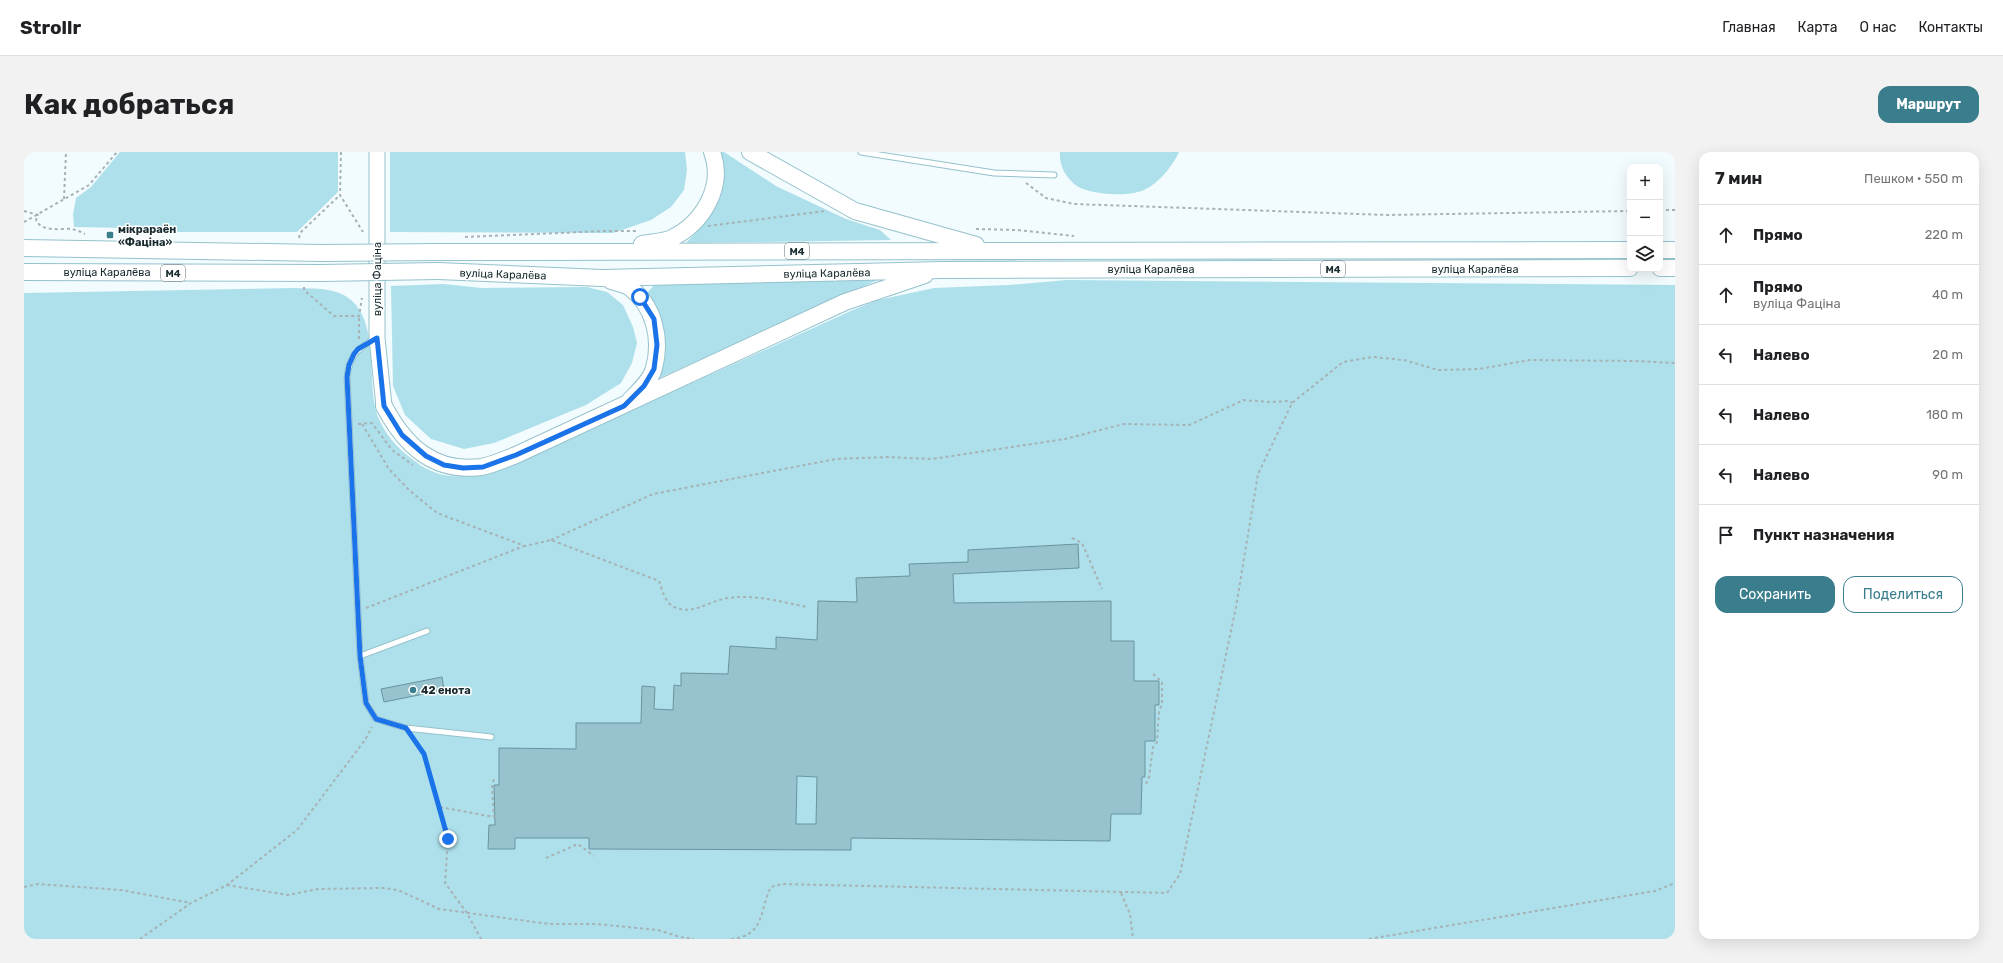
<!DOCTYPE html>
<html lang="ru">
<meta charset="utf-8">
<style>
:root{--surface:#fff;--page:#f2f2f2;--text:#202124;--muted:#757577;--line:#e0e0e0;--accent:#3a7e8d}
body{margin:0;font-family:Rubik,sans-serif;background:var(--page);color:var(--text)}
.controls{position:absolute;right:12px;top:12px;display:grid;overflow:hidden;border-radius:8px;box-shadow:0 4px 16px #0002}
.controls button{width:36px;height:36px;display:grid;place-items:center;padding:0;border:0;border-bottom:1px solid var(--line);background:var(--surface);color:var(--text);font:20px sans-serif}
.stop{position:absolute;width:12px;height:12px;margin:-9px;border:3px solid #1a73e8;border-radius:50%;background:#fff}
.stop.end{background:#1a73e8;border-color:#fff;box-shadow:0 1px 4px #0008}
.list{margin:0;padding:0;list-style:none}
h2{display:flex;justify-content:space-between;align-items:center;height:52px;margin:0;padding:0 16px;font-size:17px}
h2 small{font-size:13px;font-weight:400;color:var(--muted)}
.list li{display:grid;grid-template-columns:26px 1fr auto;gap:12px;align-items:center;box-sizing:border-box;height:60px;padding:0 16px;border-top:1px solid var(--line)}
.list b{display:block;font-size:15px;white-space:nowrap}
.list p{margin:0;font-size:13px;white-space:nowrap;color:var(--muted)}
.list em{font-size:13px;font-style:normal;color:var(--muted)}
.actions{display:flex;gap:8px;padding:12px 16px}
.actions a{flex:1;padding:9px 0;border:1px solid var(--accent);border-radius:12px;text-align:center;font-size:14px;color:var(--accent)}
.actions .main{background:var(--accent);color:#fff}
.icon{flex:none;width:22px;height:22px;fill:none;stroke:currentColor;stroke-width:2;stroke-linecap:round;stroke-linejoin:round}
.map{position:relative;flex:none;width:1651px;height:787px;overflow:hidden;border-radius:12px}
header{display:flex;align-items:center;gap:24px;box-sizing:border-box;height:56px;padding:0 20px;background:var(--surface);border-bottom:1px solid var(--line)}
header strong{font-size:19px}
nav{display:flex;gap:22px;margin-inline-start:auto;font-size:14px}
.intro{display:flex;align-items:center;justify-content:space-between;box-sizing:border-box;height:96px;padding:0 24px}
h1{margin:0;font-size:28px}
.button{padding:10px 18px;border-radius:12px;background:var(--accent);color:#fff;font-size:14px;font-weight:700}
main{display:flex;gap:24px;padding:0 24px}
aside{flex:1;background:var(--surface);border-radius:12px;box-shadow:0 4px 16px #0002}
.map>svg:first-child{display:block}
</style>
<header>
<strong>Strollr</strong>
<nav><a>Главная</a><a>Карта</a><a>О нас</a><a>Контакты</a></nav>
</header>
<div class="intro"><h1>Как добраться</h1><a class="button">Маршрут</a></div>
<main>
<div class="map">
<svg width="1651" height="787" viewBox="0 0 1651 787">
<rect width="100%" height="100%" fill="#f2fbfd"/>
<path fill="#ade0eb" d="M 96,0 L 314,0 L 314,40 L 273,80 L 103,80 L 102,76 L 50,75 L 49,62 L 52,46 L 67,35 Z
M 366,0 L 661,0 L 663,18 L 660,38 L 647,55 L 627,68 L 589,81 L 366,80 Z
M 695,0 L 700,0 L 752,34 L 822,67 L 856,78 L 867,88 L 662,91 C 680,72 702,50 700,21 C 700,14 696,7 695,0 Z
M 1036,0 L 1155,0 C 1148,15 1135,31 1120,38 C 1105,45 1067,43 1053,34 C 1042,26 1035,14 1036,0 Z
M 856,127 L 631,228 L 623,141 L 632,131 Z
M 1043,128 L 1651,133 L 1651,787 L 0,787 L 0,141 L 272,136 C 290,137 312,135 327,148 C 357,174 341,234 355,267 C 363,286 376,298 392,310 C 425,335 461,323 495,309 L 829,158 L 854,148 L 910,136 L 985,133 Z
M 420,132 L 457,136 L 563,135 L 583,140 L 599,153 L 609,175 L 613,191 L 608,211 L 597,231 L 562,253 L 470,291 L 440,297 L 407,287 L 381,263 L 369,234 L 367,134 Z"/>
<path fill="#96c3cd" stroke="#69949e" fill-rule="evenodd" d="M 1054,392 L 1055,416 L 929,422 L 930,451 L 1087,449 L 1087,489 L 1110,489 L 1110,529 L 1135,529 L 1135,553 L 1131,553 L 1131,589 L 1121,589 L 1121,625 L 1118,625 L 1117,662 L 1087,662 L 1086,689 L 827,686 L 827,698 L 565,697 L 565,686 L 491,686 L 491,697 L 464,697 L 465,673 L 471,673 L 470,633 L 475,633 L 475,596 L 552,597 L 552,571 L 617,571 L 618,534 L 631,535 L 630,557 L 649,558 L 650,533 L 657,534 L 657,521 L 704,522 L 706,494 L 752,497 L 752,485 L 793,488 L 794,449 L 833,450 L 832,426 L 886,424 L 885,412 L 944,410 L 944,398 ZM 773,624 L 793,625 L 792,672 L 772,672 Z
M 418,525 L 420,538 L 360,550 L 357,537 Z"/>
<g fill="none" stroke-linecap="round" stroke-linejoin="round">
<defs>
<path id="lane" d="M 837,0 L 970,21 L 1030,23
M 350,187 C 332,198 326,203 323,225 L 336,504 L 342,551 L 352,567 L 382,576 L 467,585
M 336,504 L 403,479"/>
<path id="secondary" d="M 353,0 L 353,186 L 360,254"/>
<path id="primary" d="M 726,0 L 831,59 L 952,93
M 618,92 C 627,90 640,90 648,86 C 679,71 701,34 688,0
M 0,96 L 297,101
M 1636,98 L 1651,98
M 414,100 L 1606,98
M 1636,116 L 1651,116
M 414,119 L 578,126 L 918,118 L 1606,116
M 0,120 L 297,121
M 587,129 C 593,131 600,132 605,135 C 630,153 638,187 630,216 C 627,228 615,239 606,248
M 360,254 C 381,294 410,321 457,315 C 469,313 481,307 492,303 L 821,150 L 901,123"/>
</defs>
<use href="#lane" stroke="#95c2cc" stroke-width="7"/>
<use href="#secondary" stroke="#95c2cc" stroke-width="17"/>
<use href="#primary" stroke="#95c2cc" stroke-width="18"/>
<path stroke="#a6b2b5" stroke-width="2" stroke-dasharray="3 3" stroke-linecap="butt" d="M 317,0 L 316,43 L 339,80
M 1002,31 L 1022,46 L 1050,52 L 1363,63 L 1606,59
M 40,47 L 42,0
M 1636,58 L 1651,58
M 0,59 L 14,63 L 12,68 C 18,81 37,76 48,77 C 53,78 57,80 61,82
M 0,70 L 65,33 L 93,0
M 684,74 L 801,59
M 952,77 L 993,78 L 1050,84
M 441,85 L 581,79 L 613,79
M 275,86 L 276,81 L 316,43
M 280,135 L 280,138 L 310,164 L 335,164 L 338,146
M 335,187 L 335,164
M 334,272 L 348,271 L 368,298 L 389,313
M 338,272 L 365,317 L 385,338 L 413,361 L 501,394 L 527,388 L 635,429 C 638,437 641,451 650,455 C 670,464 685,448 705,446 C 731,442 758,450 783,455
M 1048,386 L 1058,391 L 1078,437
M 527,388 L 629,342 L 812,307 L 863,305 L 908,307 L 1041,287 L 1100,272 L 1165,273 L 1220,248 L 1245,250 L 1266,249 L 1268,251
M 342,456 L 500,394
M 389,586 L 400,602 L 424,687 L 421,731 L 443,761 L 457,787
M 1122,632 L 1125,625 L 1129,595 L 1133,590 L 1135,559 L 1138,552 L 1138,530 L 1128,521
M 416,655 L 470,665 L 468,636 L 470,626
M 522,706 L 554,692 L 570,704
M 203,733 L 264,743 L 294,737 L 359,736 L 374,738 L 415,757 L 525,772 L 572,772 L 634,778 L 656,785 L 670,787
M 0,735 L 14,732 L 97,738 L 167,751
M 1097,741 L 1106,762 L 1109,787
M 116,787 L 167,751 L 203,733 L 273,678 L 341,588 L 348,575
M 707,787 C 742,784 735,757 747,735 L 758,732 L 1143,741 L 1156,722 L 1212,455 L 1234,322 L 1268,251 L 1319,210 L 1349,205 L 1380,208 L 1414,218 L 1455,217 L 1506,208 L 1610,209 L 1651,211
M 1345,787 L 1631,739 L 1651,731"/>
<use href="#lane" stroke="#fff" stroke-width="5"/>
<use href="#secondary" stroke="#fff" stroke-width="15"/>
<use href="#primary" stroke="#fff" stroke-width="16"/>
<defs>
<path id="primary-bridge" d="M 297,101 L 414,100
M 297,121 L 414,119"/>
</defs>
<use href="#primary-bridge" stroke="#95c2cc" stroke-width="18" stroke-linecap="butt"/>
<use href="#primary-bridge" stroke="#fff" stroke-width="16"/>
</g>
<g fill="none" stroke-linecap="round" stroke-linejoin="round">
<path stroke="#1a73e8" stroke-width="5" d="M 424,687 L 400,602 L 382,576 L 352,567 L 342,551 L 336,504 L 323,225 L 325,213 L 330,202 L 334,197 L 353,186 L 360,254 L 378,283 L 402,304 L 420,313 L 439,316 L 459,315 L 492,303 L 600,254 L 620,234 L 630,217 L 633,193 L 630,167 L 616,145"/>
</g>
<g fill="#3a7e8d" stroke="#fff" stroke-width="1.5">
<rect x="82" y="79" width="8" height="8" rx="2"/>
<circle cx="389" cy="538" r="4"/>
</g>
<g text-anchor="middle" stroke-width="3" stroke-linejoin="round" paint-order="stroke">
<g fill="#fff" stroke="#5e6b6d" stroke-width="1">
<rect x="761" y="91" width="24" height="16" rx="3"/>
<rect x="1297" y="109" width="24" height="16" rx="3"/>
<rect x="137" y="113" width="24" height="16" rx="3"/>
</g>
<g font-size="10" font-weight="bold" fill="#192b2f">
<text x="773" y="103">М4</text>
<text x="1309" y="121">М4</text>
<text x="149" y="125">М4</text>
</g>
<g font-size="11" font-weight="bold" fill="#192b2f" stroke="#fff" text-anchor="start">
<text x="94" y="81">мікрараён<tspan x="94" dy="13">«Фаціна»</tspan></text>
<text x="397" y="542">42 енота</text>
</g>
<g font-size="11" fill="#192b2f" stroke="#fff">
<text x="1127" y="121">вуліца Каралёва</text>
<text x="1451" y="121">вуліца Каралёва</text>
<text x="83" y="124">вуліца Каралёва</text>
<text transform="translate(803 121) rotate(-1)" y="4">вуліца Каралёва</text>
<text transform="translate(479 122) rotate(2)" y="4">вуліца Каралёва</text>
<text transform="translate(353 127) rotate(-90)" y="4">вуліца Фаціна</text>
</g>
</g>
</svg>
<div class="controls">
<button>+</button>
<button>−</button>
<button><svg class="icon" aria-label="layers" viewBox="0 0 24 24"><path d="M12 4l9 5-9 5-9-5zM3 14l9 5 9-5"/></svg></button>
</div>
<div class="stop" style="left:616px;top:145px"></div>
<div class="stop end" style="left:424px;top:687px"></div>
</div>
<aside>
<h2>7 мин<small>Пешком · 550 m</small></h2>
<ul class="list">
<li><svg class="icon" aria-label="ahead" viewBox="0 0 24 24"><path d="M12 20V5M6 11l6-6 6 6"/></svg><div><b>Прямо</b></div><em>220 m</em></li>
<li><svg class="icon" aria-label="ahead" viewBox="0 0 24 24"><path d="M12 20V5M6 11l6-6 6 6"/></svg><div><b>Прямо</b><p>вуліца Фаціна</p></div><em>40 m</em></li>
<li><svg class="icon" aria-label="left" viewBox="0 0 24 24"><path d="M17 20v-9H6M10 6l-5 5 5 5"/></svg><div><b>Налево</b></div><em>20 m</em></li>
<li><svg class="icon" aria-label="left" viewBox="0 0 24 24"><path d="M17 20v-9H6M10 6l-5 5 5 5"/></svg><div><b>Налево</b></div><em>180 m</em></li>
<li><svg class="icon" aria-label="left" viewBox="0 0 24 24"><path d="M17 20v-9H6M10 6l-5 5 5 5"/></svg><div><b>Налево</b></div><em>90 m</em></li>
<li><svg class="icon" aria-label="arrive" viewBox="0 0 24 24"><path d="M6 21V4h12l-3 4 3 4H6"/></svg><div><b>Пункт назначения</b></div></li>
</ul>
<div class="actions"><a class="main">Сохранить</a><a>Поделиться</a></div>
</aside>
</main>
